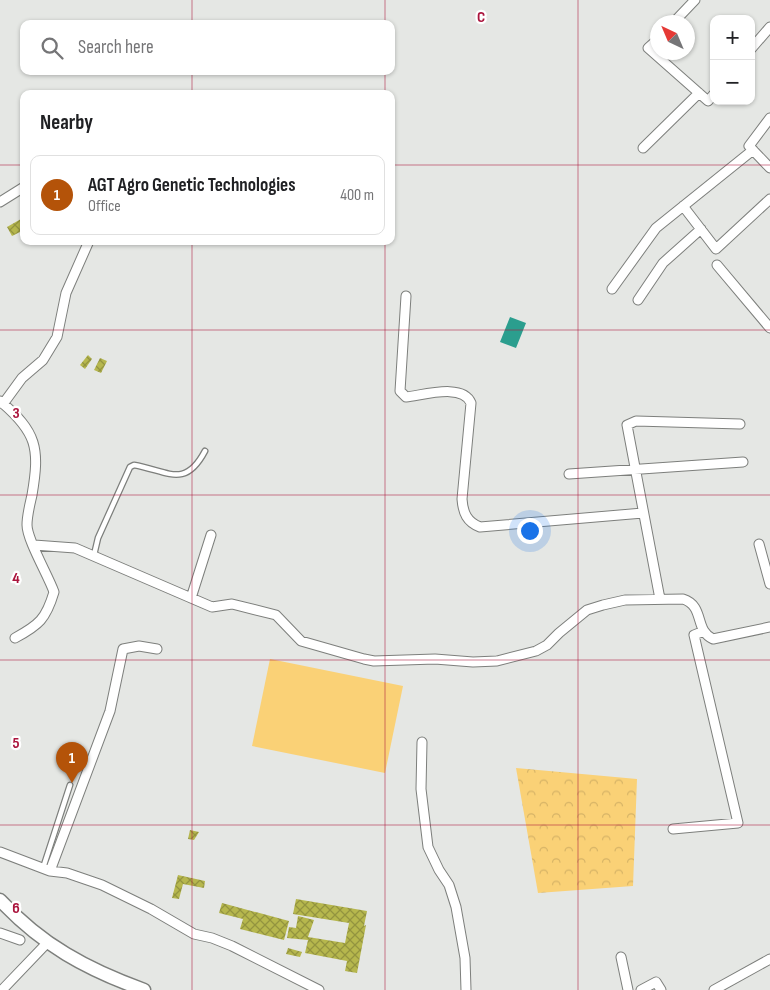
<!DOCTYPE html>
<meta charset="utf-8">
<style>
:root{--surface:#fff;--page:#f2f2f2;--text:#202124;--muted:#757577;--line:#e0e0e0;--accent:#b45309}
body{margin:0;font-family:"Sofia Sans Condensed",sans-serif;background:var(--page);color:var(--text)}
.controls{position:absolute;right:15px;top:15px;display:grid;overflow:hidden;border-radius:10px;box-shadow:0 1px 4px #0004}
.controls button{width:45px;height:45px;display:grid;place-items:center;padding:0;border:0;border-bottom:1px solid var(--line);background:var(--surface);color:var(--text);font:25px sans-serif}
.compass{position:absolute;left:650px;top:15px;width:45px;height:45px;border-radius:50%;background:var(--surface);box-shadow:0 1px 4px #0004;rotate:316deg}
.you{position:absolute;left:529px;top:530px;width:18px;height:18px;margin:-12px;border:4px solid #fff;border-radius:50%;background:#1a73e8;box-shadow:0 0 0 8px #1a73e833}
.badge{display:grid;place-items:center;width:32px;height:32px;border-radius:50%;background:var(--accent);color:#fff;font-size:16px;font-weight:700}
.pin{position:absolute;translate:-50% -41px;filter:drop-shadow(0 1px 2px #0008)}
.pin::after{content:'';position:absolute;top:26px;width:18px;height:15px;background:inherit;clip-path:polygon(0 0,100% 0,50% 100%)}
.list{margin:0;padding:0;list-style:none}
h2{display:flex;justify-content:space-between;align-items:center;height:65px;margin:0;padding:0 20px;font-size:21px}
h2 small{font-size:16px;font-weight:400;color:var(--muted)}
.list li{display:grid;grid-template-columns:32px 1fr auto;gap:15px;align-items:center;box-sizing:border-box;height:80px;margin:0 10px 10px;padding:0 10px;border:1px solid var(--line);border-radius:10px}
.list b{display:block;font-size:19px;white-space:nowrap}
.list p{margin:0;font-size:16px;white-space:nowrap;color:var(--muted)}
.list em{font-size:16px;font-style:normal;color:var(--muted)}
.icon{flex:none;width:28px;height:28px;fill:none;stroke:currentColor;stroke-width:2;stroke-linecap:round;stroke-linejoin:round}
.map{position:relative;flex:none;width:770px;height:990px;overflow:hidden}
.search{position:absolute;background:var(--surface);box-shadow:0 1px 4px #0004;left:20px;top:20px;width:375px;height:55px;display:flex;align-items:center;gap:12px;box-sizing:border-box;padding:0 18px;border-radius:10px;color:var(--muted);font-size:19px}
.panel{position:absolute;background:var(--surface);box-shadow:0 1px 4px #0004;left:20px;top:90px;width:375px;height:155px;border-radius:10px}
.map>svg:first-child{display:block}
</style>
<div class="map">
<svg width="770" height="990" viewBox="0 0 770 990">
<defs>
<pattern id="forest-crowns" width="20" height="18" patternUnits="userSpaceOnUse" patternTransform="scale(1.25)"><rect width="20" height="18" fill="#fad176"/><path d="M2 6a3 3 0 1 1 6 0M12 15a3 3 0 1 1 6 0" fill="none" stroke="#d6b366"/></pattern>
<pattern id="building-cross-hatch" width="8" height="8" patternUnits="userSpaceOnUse" patternTransform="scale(1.25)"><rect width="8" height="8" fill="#b6b74d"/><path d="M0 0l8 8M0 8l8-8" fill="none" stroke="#93943f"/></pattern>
</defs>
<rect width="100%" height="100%" fill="#e5e7e4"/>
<path fill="url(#forest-crowns)" d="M 516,768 L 637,779 L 633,886 L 538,893 Z"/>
<path fill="#fad176" d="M 270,659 L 403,686 L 385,773 L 252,746 Z"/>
<path fill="#2b9e8e" d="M 510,317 L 526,323 L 516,348 L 500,342 Z"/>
<path fill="url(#building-cross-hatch)" d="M 21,219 L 24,230 L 12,236 L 7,227 Z
M 88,355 L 92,359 L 85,369 L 80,365 Z
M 100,358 L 107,361 L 101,373 L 94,370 Z
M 190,830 L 199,832 L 194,840 L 188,839 Z
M 178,875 L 205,881 L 204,888 L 183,884 L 179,899 L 172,898 Z
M 296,899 L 367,911 L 364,926 L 366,925 L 357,973 L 345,971 L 347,961 L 305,953 L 308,940 L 287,938 L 289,927 L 296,928 L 298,916 L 314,920 L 308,937 L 345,943 L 349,923 L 293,914 Z
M 222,903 L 289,921 L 284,940 L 240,929 L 243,919 L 219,913 Z
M 288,948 L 302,952 L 300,957 L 286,954 Z"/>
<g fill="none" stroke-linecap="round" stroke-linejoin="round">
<defs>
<path id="service" d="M 94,555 L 98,538 L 130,467 L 134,465 C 168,471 185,489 205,451
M 43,868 L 70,785"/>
<path id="minor" d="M 674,22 L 695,0
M 658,39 L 648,48 L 708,101 L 714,94
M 751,49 L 770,27
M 770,118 L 749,146 L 770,168
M 643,148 L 699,93
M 0,202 L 24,187
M 683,206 L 716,249 L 770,199
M 717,265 L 770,328
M 612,289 L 656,228 L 753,150
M 406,296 L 400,391 L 406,397 C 424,395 463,383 471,403 L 462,499 C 463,513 467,522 480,527 L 643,513
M 638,300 L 663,263 L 701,229
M 0,401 C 37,432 40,448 32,495 C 30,504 27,515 27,525 C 27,540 48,575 54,592 C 46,619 39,625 15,638
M 3,404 L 22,378 L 43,360 L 57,337 L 66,293 L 89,241
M 569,474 L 743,462
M 759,544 L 770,584
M 34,545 L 75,548 L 212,607 L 232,604 L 276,615 L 301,641 L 364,659 L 374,661 L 435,659 L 473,662 L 497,661 L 536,651 L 547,645 L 559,633 L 587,610 L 603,605 L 625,600 L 683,599 C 705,606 694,630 713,639 L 770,627
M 191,598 L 211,535
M 660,599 L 627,425 L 636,421 L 740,424
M 422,742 L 421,789 L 428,847 L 439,870 L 449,885 L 456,907 L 465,958 L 466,990
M 673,829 L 738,823 L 694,635 L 704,631
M 0,852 L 50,871 L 110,711 L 123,649 L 139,646 L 157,649
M 50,871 L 67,873 L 102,885 L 151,909 L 194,934 L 212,938 L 232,946 L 319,990
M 0,933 L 20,940
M 621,957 L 628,990
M 2,990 L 47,943
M 641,990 L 656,982 L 661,990
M 714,990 L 770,959"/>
<path id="secondary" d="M 0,900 C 42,945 86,969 144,990"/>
</defs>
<use href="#service" stroke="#7d7f7c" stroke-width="7"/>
<use href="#minor" stroke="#7d7f7c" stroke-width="11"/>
<use href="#secondary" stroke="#7d7f7c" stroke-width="15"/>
<use href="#service" stroke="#fff" stroke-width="4.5"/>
<use href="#minor" stroke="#fff" stroke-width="9"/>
<use href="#secondary" stroke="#fff" stroke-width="12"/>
</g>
<path fill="none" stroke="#ab153d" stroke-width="1" stroke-opacity="0.55" d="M 192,0 L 192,24M 385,0 L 385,24M 578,0 L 578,990M 192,71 L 192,94M 385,71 L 385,94M 0,165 L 24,165M 391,165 L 770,165M 192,241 L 192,990M 385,241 L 385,990M 0,330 L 770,330M 0,495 L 770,495M 0,660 L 770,660M 0,825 L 770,825"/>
<g font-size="16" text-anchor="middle" font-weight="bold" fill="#ab153d" stroke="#fff" stroke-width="4.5" stroke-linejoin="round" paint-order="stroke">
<text x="481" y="22">C</text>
<text x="16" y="418">3</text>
<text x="16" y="583">4</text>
<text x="16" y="748">5</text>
<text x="16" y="913">6</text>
</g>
</svg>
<div class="controls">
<button>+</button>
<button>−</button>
</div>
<svg class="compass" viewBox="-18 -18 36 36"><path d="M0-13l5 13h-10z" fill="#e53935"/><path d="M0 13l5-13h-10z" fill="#757577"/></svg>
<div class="you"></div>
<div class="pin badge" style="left:72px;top:783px">1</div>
<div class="search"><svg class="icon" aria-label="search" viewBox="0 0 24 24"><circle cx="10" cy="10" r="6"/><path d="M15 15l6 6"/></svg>Search here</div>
<section class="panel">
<h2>Nearby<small></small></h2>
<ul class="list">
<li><span class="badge">1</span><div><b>AGT Agro Genetic Technologies</b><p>Office</p></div><em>400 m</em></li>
</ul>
</section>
</div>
